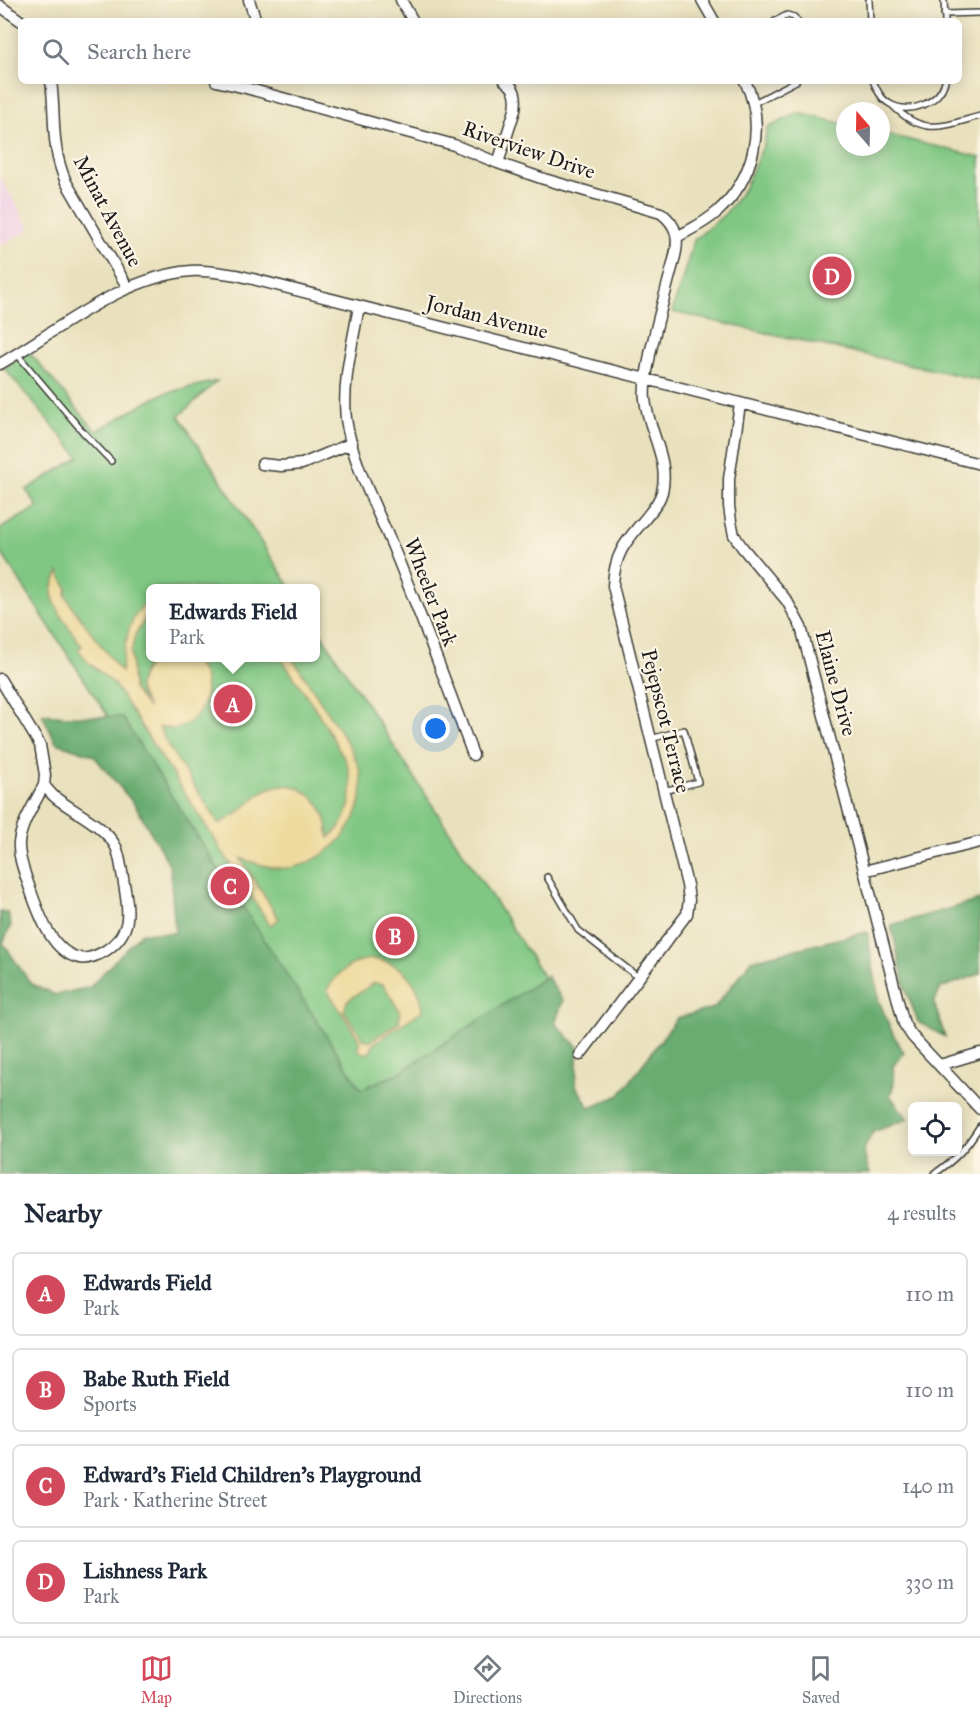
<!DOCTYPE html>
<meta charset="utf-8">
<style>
:root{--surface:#fff;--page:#f6f6f7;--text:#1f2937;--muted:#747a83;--line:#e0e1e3;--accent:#d1495b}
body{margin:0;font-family:"IM FELL Great Primer",serif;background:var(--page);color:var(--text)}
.controls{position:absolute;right:18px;bottom:18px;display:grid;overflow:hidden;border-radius:9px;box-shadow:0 3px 15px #0003}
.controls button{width:54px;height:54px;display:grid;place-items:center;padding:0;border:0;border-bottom:2px solid var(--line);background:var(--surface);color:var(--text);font:30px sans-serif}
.compass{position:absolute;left:836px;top:102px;width:54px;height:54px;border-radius:50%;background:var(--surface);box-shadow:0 3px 15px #0003;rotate:340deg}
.you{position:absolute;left:436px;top:729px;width:21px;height:21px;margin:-15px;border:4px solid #fff;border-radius:50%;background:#1a73e8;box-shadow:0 0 0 9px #1a73e833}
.badge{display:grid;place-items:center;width:39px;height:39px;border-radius:50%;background:var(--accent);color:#fff;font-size:20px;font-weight:700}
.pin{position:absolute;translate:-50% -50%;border:3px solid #fff;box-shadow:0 2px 6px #0006}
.popup{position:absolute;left:146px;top:584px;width:174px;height:78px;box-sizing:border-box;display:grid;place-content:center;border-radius:9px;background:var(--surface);filter:drop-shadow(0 2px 4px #0005);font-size:20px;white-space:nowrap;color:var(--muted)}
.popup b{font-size:22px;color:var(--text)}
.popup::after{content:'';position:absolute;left:50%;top:100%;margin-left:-12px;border:12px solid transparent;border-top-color:var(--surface)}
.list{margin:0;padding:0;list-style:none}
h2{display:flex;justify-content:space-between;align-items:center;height:78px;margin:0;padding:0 24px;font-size:26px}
h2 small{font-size:20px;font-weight:400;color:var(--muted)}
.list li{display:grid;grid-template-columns:39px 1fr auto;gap:18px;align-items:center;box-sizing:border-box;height:84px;margin:0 12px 12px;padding:0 12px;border:2px solid var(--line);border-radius:9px}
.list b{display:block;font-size:22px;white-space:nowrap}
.list p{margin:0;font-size:20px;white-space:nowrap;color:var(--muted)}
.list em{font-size:20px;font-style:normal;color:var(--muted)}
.icon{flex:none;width:33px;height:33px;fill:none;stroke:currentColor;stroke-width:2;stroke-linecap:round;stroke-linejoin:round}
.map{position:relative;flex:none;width:980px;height:1174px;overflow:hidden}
.search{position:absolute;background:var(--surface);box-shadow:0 3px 15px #0003;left:18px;right:18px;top:18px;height:66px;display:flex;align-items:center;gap:15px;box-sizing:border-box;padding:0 21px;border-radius:9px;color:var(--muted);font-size:22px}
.sheet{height:462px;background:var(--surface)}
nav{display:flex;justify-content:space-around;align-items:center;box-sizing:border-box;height:84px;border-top:2px solid var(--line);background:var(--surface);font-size:16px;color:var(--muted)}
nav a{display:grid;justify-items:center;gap:3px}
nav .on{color:var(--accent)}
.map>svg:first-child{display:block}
</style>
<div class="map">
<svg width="980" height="1174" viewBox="0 0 980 1174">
<rect width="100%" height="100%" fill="#fcf5e5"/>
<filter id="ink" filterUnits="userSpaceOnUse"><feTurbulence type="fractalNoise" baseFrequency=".0167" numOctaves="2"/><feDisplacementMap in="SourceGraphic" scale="12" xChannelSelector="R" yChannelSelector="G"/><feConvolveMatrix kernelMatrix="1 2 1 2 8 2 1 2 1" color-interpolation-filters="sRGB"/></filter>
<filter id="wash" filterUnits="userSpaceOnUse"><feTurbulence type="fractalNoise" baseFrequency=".008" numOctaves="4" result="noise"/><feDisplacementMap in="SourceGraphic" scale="24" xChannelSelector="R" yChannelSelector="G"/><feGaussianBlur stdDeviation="1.35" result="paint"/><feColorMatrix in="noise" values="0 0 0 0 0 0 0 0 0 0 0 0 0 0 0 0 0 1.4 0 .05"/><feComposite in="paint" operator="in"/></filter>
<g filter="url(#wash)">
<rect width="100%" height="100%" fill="#e9e1bd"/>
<path fill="#f0d0e5" d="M 0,176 L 30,229 L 0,246 Z"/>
<path fill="#80c783" stroke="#4e7250" stroke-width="1.5" d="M 798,113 L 845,124 L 845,147 L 881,147 L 881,133 L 980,157 L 980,380 L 672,312 L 694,240 L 725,214 L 744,189 L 764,144 L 767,128 Z
M 29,352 L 96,431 L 162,394 L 217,381 L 179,416 L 291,588 L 150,588 L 150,658 L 316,658 L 316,626 L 547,982 L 362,1105 L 0,551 L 0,529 L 38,507 L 26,490 L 79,457 L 4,368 Z"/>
<path fill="#68ac71" stroke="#426446" stroke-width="1.5" d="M 42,714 L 67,716 L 122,717 L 199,839 L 361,1089 L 397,1074 L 547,976 L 563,1001 L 555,1023 L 578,1047 L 576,1086 L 590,1108 L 620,1095 L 677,1018 L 714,1008 L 752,960 L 867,932 L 879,1001 L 893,1034 L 904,1053 L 893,1066 L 894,1083 L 890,1096 L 908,1119 L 873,1132 L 863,1151 L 870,1174 L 0,1174 L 0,912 L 8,913 L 11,925 L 3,943 L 31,984 L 56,995 L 90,987 L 141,933 L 175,933 L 170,866 L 135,805 L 93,755 L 56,743 Z
M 980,900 L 980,974 L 941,988 L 934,1003 L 945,1037 L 918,1022 L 905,988 L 891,925 Z"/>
<path fill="#eeda9e" stroke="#857b5d" stroke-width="1.5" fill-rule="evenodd" d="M 59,572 L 67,589 L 65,595 L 73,608 L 121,672 C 127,642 124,621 150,599 L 150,611 L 135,635 L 131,653 L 133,689 L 148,708 C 146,703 140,696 139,688 C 139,677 147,662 158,658 C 163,657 170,658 176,658 C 182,659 189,659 194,662 C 207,670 208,692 203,704 C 197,717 186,727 172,730 L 170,728 L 159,727 L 168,746 L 219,824 C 225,821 233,817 239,812 C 247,806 254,797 264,791 C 290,776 318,793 326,820 C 328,826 328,833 329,838 C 352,819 355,791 347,763 L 317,711 L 281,658 L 292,658 C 306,678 319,699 332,719 C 343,736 355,753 360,772 C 367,803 351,835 326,852 C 294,875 274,870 240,858 L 279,919 L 270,925 L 114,684 L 87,661 L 78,649 L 82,646 C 73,633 51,605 52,590 C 53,583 56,578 59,572 Z
M 370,959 C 401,961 419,981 423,1010 L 373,1044 L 371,1051 L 365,1054 L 359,1050 L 358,1046 L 360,1041 L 327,990 C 337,973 350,962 370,959 ZM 374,983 L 383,984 L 401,1013 L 399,1018 L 400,1022 L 371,1041 L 363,1039 L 344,1011 L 347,1001 Z"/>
</g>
<g filter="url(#ink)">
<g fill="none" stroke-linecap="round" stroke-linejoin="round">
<defs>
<path id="lane" d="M 869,0 L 870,21
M 944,0 L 945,21
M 944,14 L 980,13
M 775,21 L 787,15 L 794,17 L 797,21
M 873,81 C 877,90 881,99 890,104 C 910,115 940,103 945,81
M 754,103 L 796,81
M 893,106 C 924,137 943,126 980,116
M 17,354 L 83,432 L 111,461
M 650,739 L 684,730 L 698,782 L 664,791
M 547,877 L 578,930 L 639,978
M 934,1174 C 956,1159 966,1148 980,1126"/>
<path id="street" d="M 249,0 L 256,21
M 401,0 L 413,21
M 702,0 L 714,21
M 0,6 L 21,21
M 51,81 C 56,118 50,146 66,182 L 128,288
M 216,81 L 246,88 L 454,145 L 498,163 L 544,179 L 661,213 C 669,219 674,225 676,234 C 679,247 673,263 670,275 C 663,301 656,328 650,354 C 648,369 643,385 645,399 C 648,431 670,459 662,492 C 659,503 652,510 645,519 C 625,542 614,555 613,586 L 687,885 L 689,900 L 687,914 L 580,1055
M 498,163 L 515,110 C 517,97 516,88 505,81
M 677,237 C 691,229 705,223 717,212 C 754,179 767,126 745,81
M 359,306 C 353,342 342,381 346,419 C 352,462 376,507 393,547 C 421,616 447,685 473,755
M 0,364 C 59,330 121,277 191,271 C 206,270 222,273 237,275 L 980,464
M 740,404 L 729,479 L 729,506 L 731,521 L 734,535 L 742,547 L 787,601 L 801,627 L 904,1024 L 912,1036 L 980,1109
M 262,464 L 281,466 L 302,464 L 352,443
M 0,679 L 40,745 L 45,775 L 44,785
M 44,785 C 48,790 52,795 56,798 C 76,813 104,825 116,847 C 120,856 121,868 123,878 C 128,908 135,932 105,951 C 98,955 88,960 80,958 C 50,953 37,908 28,883 C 24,871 18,856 19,843 C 21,823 35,803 44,785 Z
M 864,871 L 980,842
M 940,1065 L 980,1053"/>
</defs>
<use href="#lane" stroke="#3b3a34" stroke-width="8"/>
<use href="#street" stroke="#3b3a34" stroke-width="13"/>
<use href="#lane" stroke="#fff" stroke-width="5"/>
<use href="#street" stroke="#fff" stroke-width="10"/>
</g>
</g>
<g text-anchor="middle" stroke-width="4.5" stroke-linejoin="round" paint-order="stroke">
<g font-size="21" fill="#1c1c1c" stroke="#fcf5e5">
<text transform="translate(529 150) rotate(19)" y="7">Riverview Drive</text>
<text transform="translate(108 211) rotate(62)" y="7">Minat Avenue</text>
<text transform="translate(487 317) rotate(14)" y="7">Jordan Avenue</text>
<text transform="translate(431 592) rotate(69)" y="7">Wheeler Park</text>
<text transform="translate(836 683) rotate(75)" y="7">Elaine Drive</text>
<text transform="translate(666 721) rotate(76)" y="7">Pejepscot Terrace</text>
</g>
</g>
</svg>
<div class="controls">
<button><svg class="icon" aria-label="locate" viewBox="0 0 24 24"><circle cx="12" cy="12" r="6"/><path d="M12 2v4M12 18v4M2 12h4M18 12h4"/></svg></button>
</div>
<svg class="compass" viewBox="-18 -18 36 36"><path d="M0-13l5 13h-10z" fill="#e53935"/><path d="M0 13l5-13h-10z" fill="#747a83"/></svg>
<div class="you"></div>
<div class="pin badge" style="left:233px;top:704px">A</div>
<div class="popup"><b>Edwards Field</b>Park</div>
<div class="pin badge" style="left:395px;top:936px">B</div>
<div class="pin badge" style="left:230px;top:886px">C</div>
<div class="pin badge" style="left:832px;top:276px">D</div>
<div class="search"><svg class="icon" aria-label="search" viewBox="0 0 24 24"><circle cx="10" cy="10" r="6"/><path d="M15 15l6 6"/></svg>Search here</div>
</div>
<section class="sheet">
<h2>Nearby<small>4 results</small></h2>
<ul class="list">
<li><span class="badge">A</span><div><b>Edwards Field</b><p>Park</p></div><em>110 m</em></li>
<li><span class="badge">B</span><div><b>Babe Ruth Field</b><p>Sports</p></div><em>110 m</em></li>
<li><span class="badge">C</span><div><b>Edward's Field Children's Playground</b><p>Park · Katherine Street</p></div><em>140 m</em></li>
<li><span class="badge">D</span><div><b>Lishness Park</b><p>Park</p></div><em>330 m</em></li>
</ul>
</section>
<nav>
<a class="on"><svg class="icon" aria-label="map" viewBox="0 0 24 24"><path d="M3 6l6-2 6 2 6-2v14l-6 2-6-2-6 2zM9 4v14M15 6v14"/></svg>Map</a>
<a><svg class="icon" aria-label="directions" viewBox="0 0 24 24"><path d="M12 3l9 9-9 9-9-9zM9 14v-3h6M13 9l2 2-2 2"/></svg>Directions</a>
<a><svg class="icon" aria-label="saved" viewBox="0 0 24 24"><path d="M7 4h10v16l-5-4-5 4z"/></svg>Saved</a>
</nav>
